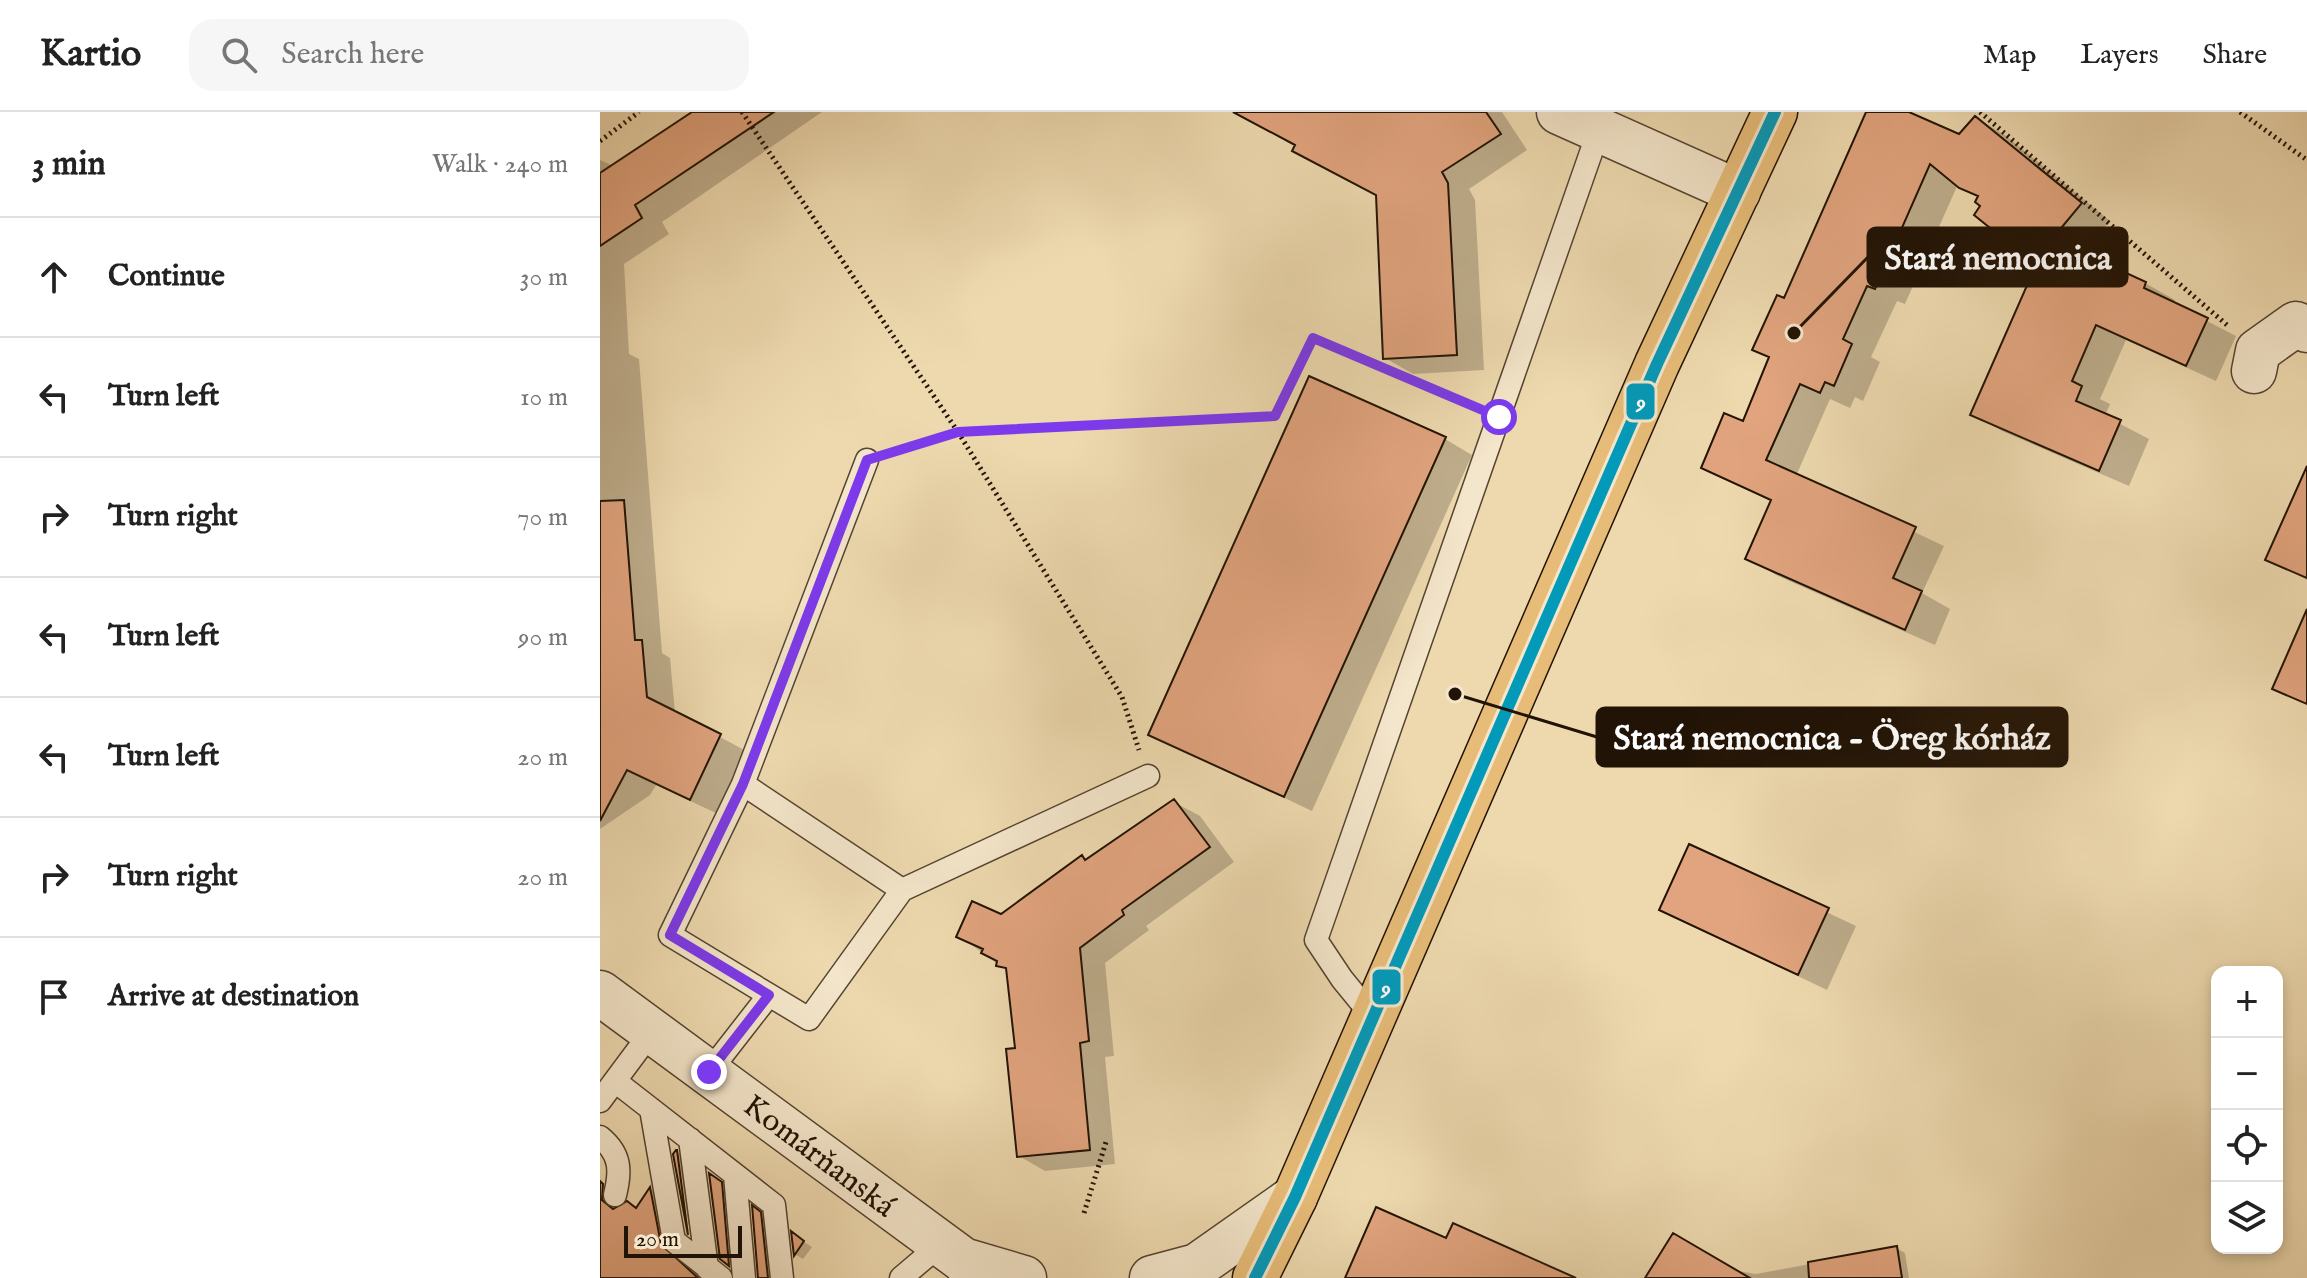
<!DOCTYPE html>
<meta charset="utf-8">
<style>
:root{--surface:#fff;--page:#f6f6f6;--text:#222;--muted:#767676;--line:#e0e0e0}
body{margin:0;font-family:"IM FELL English",serif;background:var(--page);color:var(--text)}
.controls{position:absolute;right:24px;bottom:24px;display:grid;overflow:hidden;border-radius:16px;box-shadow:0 4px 12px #0003}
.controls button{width:72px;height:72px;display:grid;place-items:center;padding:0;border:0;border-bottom:2px solid var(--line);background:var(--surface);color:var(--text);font:40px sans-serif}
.scale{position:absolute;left:24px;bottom:20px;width:118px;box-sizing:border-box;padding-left:8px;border:4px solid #211305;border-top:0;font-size:22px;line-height:28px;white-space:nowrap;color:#211305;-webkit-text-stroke:6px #f4e6cb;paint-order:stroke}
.stop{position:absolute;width:24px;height:24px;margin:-18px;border:6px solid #7c3aed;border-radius:50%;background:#fff}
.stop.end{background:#7c3aed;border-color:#fff;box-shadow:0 2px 8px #0008}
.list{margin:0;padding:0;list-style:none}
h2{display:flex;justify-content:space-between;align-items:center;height:104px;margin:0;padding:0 32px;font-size:34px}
h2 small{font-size:26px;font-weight:400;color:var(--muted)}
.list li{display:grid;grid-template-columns:52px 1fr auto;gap:24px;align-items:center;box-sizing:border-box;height:120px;padding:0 32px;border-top:2px solid var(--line)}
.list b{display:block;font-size:30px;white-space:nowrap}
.list em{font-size:26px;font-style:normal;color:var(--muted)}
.icon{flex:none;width:44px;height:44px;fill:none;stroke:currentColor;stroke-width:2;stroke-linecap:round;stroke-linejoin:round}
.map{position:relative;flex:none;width:1707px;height:1166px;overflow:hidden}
header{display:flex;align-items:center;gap:48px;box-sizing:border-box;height:112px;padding:0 40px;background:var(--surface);border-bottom:2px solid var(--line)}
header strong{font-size:38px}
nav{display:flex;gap:44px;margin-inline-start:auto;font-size:28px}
.search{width:560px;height:72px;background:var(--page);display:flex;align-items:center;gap:20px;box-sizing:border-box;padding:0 28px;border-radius:24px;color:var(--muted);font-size:30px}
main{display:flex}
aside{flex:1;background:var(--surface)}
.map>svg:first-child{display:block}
</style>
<header>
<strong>Kartio</strong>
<div class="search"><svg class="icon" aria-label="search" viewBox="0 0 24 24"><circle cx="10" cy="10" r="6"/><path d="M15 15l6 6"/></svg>Search here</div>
<nav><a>Map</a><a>Layers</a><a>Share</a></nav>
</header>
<main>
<aside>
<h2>3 min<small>Walk · 240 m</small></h2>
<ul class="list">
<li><svg class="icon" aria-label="ahead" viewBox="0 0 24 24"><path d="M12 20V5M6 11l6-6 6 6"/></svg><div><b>Continue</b></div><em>30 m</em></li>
<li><svg class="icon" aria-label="left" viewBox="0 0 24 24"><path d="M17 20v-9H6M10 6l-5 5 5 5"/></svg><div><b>Turn left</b></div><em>10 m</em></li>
<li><svg class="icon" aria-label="right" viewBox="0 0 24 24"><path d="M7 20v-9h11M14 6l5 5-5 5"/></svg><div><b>Turn right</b></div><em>70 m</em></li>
<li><svg class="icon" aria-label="left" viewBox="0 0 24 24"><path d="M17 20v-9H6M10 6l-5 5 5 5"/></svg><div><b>Turn left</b></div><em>90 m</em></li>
<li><svg class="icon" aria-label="left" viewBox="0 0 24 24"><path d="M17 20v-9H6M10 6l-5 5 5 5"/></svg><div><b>Turn left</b></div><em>20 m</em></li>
<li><svg class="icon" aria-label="right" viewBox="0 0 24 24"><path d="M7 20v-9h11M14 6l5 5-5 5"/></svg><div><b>Turn right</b></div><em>20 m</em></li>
<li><svg class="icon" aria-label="arrive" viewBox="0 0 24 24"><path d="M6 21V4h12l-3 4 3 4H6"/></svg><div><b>Arrive at destination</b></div></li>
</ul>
</aside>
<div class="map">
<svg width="1707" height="1166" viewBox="0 0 1707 1166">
<rect width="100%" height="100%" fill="#eed9af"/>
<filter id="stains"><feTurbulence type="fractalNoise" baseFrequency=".0025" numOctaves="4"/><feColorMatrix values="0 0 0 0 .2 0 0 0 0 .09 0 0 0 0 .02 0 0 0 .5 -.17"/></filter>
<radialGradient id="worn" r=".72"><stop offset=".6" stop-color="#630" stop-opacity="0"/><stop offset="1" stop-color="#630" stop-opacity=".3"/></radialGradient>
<path fill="#0003" d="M 95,0 L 222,0 L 62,110 L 69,122 L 24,152 L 29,242 L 39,247 L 62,541 L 70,546 L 75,601 L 148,640 L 118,702 L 56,673 L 50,683 L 0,717 L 0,48 L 14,54 Z
M 634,0 L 902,0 L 927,38 L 869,77 L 875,88 L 884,258 L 813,262 L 785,246 L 778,83 L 698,34 Z
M 1268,0 L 1304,0 L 1359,24 L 1376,6 L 1405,23 L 1510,109 L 1482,142 L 1545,171 L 1575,188 L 1574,192 L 1636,224 L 1616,269 L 1526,228 L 1500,287 L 1510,292 L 1505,304 L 1549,327 L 1529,374 L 1402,319 L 1373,302 L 1438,153 L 1383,94 L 1380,86 L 1358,72 L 1305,192 L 1297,189 L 1271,245 L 1280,250 L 1263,289 L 1255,285 L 1250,296 L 1230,287 L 1196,364 L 1344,434 L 1322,481 L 1350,497 L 1335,533 L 1176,463 L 1148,446 L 1172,390 L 1103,355 L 1144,312 L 1171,247 L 1155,237 L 1185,189 Z
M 845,327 L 872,343 L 712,699 L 550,622 Z
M 1707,390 L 1707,468 L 1668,447 Z
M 574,690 L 600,704 L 634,750 L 546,814 L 549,818 L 505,851 L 514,944 L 505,945 L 515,1052 L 445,1059 L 419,1044 L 417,937 L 408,859 L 359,824 L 401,804 L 482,746 L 488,749 Z
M 1090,735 L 1256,814 L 1227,878 L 1061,798 Z
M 78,1041 L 86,1046 L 96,1125 L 90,1121 Z
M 118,1068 L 130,1077 L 133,1154 L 126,1150 Z
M 3,1076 L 19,1085 L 19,1096 L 37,1097 L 51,1078 L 67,1087 L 77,1144 L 102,1166 L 0,1166 L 0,1081 Z
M 161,1101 L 169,1107 L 177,1166 L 159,1166 Z
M 193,1123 L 212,1135 L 203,1147 L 196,1143 Z
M 1296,1136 L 1305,1141 L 1309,1166 L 1047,1166 L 1132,1158 L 1156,1162 Z"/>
<path fill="#e1a47e" stroke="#211305" stroke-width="2" d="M 92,0 L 174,0 L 35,93 L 42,106 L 0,134 L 0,61 Z
M 633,0 L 886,0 L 901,22 L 842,60 L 848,71 L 857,243 L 783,247 L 776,83 L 692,39 L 695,33 Z
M 1266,0 L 1309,0 L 1359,22 L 1375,4 L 1482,91 L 1452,127 L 1546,170 L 1544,176 L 1608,206 L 1586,254 L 1496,213 L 1472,269 L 1482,274 L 1476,289 L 1521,308 L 1499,359 L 1370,303 L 1436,153 L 1374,103 L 1380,94 L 1375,90 L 1378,84 L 1359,76 L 1330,52 L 1275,177 L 1267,174 L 1243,227 L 1252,232 L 1234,274 L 1225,270 L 1220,281 L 1200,272 L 1166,348 L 1316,415 L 1293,466 L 1322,479 L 1305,518 L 1145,447 L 1171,388 L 1101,356 L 1124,301 L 1143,309 L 1169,245 L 1152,238 L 1177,183 L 1184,186 Z
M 709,264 L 846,325 L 684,685 L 548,623 Z
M 1707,354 L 1707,466 L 1665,448 Z
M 24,388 L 35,528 L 42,528 L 47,585 L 121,622 L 90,688 L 27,658 L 0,709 L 0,389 Z
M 1707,497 L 1707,592 L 1672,577 Z
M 574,687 L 610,735 L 522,798 L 524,803 L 480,836 L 489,929 L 480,931 L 490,1038 L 417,1045 L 406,937 L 415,936 L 406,856 L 396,854 L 397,849 L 381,841 L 383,837 L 356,825 L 372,789 L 401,802 L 482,743 L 485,748 Z
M 1089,732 L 1229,796 L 1198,863 L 1059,798 Z
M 76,1038 L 77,1038 L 88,1123 L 73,1042 Z
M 109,1061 L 122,1070 L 129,1154 L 120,1147 Z
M 0,1069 L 3,1072 L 2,1088 L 13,1097 L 27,1089 L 36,1096 L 50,1075 L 61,1132 L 98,1166 L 0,1166 Z
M 152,1093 L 161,1100 L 168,1166 L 158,1166 Z
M 776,1095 L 846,1126 L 853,1111 L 976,1166 L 745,1166 Z
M 191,1119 L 204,1129 L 194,1144 Z
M 1073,1121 L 1150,1166 L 1045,1166 Z
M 1297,1134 L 1302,1166 L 1209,1166 L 1208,1150 Z"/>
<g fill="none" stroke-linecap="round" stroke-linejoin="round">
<defs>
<path id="lane" d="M 302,778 L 548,664
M 169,883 L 70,823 L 143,672 L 267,348
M 773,905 L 742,867 L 716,828 L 1001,12
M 109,960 L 169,883 L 209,907 L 302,778 L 143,672
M 15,969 L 174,1093 L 182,1166
M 0,989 L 52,919
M 51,997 L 74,1129 L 121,1166
M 0,1025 C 21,1042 21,1059 15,1083
M 90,1027 L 107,1156
M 135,1063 L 144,1166
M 301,1166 L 341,1132"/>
<path id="street" d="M 959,0 L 1138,80
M 1654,259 L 1658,239 L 1696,212 L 1707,218
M 0,881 L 363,1148 L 379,1166
M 363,1148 L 424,1166
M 552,1166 L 597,1154 L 695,1085"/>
<path id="primary" d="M 655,1166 L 695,1085 L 1057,252 L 1175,0"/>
</defs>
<use href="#lane" stroke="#544430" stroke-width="25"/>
<use href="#street" stroke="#544430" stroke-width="47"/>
<use href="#primary" stroke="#211305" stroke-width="47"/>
<path stroke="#211305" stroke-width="5" stroke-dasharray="2 4" stroke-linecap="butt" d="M 142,0 L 358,320 L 675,304 L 713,226 L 873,293
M 1380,0 L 1627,213
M 1640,0 L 1707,48
M 0,29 L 39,0
M 295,340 L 358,320 L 522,585 L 539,638
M 484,1101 L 506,1030"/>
<use href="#lane" stroke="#f4e6cb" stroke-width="22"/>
<use href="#street" stroke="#f4e6cb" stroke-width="44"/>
<use href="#primary" stroke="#e7bc78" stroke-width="44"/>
<defs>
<path id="bus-1" d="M 655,1166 L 695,1085 L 1057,252 L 1175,0"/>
</defs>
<use href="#bus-1" stroke="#f4e6cb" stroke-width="18"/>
<use href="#bus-1" stroke="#039aba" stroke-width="12"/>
</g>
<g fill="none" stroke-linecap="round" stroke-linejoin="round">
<path stroke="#7c3aed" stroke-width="10" d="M 109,960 L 169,883 L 70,823 L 143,672 L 267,348 L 358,320 L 675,304 L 713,226 L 899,305"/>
</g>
<g text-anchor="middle" stroke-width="8" stroke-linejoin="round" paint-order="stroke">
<g font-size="32" fill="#211305" stroke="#f4e6cb">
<text transform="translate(220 1043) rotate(37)" y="11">Komárňanská</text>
</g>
</g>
<path fill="none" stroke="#211305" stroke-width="3" d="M1194 221L1268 145M855 582L997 625"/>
<g fill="#211305" stroke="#f4e6cb" stroke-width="3">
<circle cx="1194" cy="221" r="8"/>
<circle cx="855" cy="582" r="8"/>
</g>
<g fill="#211305" stroke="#211305" stroke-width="3">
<rect x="1268" y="116" width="259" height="58" rx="8"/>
<rect x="997" y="596" width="470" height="58" rx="8"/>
</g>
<g font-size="34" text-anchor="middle" font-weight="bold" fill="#fff">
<text x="1398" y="157">Stará nemocnica</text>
<text x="1232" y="637">Stará nemocnica - Öreg kórház</text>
</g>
<g stroke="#f4e6cb" stroke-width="3">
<rect x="1025" y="270" width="31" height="39" rx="8" fill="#039aba"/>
<rect x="771" y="856" width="31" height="38" rx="8" fill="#039aba"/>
</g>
<g font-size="22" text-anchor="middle" font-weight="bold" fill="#fff">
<text x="1041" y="297">9</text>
<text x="786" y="883">9</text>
</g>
<rect width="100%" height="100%" filter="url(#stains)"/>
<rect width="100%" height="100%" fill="url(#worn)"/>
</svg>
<div class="controls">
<button>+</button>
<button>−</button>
<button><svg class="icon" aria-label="locate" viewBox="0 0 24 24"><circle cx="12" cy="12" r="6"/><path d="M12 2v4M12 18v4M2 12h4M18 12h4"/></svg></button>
<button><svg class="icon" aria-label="layers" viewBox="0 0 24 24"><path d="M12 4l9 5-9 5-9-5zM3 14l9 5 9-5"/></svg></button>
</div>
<div class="scale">20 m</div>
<div class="stop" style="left:899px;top:305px"></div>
<div class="stop end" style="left:109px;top:960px"></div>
</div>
</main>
